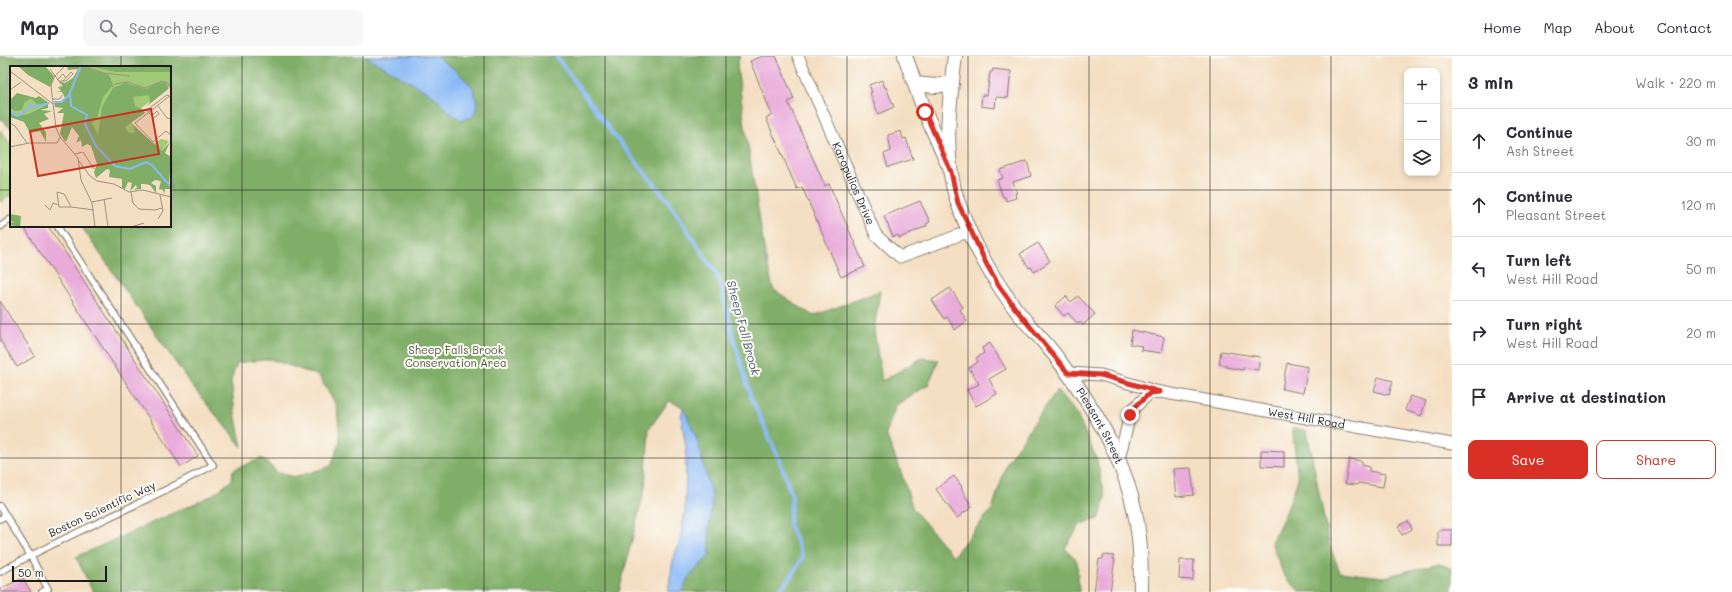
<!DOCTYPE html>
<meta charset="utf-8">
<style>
:root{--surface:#fff;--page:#f7f7f7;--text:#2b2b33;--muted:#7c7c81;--line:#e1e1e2;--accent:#d93025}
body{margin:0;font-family:Mali,sans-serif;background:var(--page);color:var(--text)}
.controls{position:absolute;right:12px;top:12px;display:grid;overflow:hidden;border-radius:8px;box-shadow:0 2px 6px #0003}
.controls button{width:36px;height:36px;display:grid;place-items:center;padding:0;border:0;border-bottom:1px solid var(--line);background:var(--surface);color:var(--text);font:20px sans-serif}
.scale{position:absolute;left:12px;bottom:10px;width:95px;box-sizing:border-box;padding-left:4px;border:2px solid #1c1c1c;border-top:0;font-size:11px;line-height:14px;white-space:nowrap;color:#1c1c1c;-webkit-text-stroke:3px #fdfcf7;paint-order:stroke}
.stop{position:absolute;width:12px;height:12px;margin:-9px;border:3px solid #d93025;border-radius:50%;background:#fff}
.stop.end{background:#d93025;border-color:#fff;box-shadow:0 1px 4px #0008}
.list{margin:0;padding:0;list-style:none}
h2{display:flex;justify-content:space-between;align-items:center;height:52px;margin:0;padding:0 16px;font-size:17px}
h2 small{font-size:13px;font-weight:400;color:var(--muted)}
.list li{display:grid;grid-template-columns:26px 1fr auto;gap:12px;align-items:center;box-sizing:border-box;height:64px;padding:0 16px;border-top:1px solid var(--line)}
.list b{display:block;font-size:15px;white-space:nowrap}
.list p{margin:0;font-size:13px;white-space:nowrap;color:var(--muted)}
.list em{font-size:13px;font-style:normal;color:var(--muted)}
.actions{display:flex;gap:8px;padding:12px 16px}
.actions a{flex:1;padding:9px 0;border:1px solid var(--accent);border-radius:8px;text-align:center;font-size:14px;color:var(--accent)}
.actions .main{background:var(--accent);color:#fff}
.icon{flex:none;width:22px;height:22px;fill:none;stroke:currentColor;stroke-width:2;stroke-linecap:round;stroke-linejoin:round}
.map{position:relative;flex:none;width:1452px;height:536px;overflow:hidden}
header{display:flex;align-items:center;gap:24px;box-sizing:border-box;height:56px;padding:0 20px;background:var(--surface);border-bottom:1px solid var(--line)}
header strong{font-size:19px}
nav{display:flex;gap:22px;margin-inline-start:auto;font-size:14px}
.search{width:280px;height:36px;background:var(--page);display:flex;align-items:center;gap:10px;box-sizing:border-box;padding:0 14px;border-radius:8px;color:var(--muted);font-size:15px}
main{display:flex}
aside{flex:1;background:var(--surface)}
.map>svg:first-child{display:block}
</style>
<header>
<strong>Map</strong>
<div class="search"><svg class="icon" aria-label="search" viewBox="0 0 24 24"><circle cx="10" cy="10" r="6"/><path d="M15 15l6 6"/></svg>Search here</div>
<nav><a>Home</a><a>Map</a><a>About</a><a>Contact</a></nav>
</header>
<main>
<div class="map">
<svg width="1452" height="536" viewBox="0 0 1452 536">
<rect width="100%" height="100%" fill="#fdfcf7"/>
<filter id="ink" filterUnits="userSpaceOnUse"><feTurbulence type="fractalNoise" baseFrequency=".025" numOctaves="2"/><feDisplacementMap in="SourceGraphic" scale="8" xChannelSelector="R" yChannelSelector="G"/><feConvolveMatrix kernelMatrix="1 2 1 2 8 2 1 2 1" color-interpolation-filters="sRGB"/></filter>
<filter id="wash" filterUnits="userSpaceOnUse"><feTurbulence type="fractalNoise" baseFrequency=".012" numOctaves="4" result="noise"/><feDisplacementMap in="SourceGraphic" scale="16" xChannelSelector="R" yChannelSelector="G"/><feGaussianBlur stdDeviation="0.9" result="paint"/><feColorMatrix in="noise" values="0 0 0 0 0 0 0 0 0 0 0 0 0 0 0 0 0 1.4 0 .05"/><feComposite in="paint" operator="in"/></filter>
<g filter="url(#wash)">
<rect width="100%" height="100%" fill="#f4dfc3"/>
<path fill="#a1ca76" stroke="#5e7349" d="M 0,74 L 11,89 L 11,139 L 0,146 Z"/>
<path fill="#80ae67" stroke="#4e6542" d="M 0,0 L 740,0 L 737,9 L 744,64 L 765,198 L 773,233 L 813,260 L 880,235 L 874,274 L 882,325 L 922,302 L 939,304 L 928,329 L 896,349 L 886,378 L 901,416 L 913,453 L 953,500 L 992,453 L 1007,406 L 1057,334 L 1077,358 L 1097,404 L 1105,441 L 1100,462 L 1080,469 L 1065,492 L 1077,505 L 1079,536 L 682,536 L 688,522 L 710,499 L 709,476 L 683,351 L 669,345 L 649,373 L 645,432 L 619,536 L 93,536 L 76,501 L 211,440 L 232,424 L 233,414 L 262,402 L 278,417 L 296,421 L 331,410 L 340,385 L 337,351 L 319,320 L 270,303 L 237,307 L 231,325 L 235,357 L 242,391 L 191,329 L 81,170 L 170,170 L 170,11 L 11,11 L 11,73 L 0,62 Z
M 1292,371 L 1307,375 L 1329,488 L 1340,516 L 1384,521 L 1439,507 L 1452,513 L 1452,536 L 1300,536 L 1284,520 L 1271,486 L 1285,459 L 1298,423 Z"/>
<path fill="#8abaf6" stroke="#536b89" d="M 365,0 L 436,0 L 454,13 L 473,31 L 477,49 L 473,61 L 461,64 L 449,56 L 434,40 Z
M 683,351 L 697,383 L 712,442 L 709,476 L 710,499 L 688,522 L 682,536 L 668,536 L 673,504 L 679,487 L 685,456 L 686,392 L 681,361 Z"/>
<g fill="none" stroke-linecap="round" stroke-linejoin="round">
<path stroke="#8abaf6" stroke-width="4" d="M 556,0 L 613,78 L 669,146 L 720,224 L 731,273 L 751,341 L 780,405 L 792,440 L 789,468 L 803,501 L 792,519 L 778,536"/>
</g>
<g id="blocks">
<path fill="#e9abda" d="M 763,0 L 776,0 L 794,43 L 788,46 L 825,130 L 829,128 L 865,211 L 841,221 L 802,131 L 797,133 L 766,62 L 772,59 L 750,5 Z
M 993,13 L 1011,15 L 1008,42 L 996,41 L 995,52 L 981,50 L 982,39 L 987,39 L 990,16 L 992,16 Z
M 882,24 L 885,32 L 886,31 L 894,51 L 878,58 L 870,37 L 872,36 L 869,29 Z
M 901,75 L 903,83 L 906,82 L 913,103 L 888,111 L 884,98 L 891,95 L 888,79 Z
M 1027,105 L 1031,120 L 1013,126 L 1017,137 L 1015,137 L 1016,142 L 1006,145 L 1005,141 L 1003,141 L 997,124 L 1003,122 L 1000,114 Z
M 920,145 L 930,166 L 926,168 L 927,170 L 899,182 L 898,179 L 893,181 L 884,160 Z
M 23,170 L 48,170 L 198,400 L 181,411 Z
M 1038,187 L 1050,205 L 1034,216 L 1031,211 L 1029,212 L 1020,198 Z
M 950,232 L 963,251 L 960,254 L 967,265 L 955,274 L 947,261 L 944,263 L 932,244 Z
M 1066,240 L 1071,246 L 1078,240 L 1095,258 L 1083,269 L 1080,266 L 1078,268 L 1068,257 L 1064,260 L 1055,250 Z
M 0,245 L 35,300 L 17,311 L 0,284 Z
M 1132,274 L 1164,281 L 1161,297 L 1141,294 L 1142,290 L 1130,288 Z
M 990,287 L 1006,313 L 989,323 L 997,338 L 976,350 L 967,334 L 979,328 L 969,312 L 978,306 L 976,302 L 984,297 L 982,292 Z
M 1221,295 L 1260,301 L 1258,314 L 1244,311 L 1243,314 L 1226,311 L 1226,309 L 1219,308 Z
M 1287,307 L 1308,311 L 1303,337 L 1282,333 Z
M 1378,321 L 1393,325 L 1389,339 L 1374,335 Z
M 1410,340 L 1426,345 L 1421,360 L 1405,354 Z
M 1261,394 L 1284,395 L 1284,411 L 1261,410 Z
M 1349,403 L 1362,405 L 1362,409 L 1370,411 L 1369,415 L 1385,418 L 1383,431 L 1358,427 L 1357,429 L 1345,428 Z
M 1191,412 L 1194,439 L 1176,441 L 1173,413 Z
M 954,420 L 962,431 L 961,432 L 972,451 L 957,462 L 936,433 Z
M 1408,465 L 1412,473 L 1402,479 L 1398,470 Z
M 1438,474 L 1452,474 L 1452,490 L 1438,490 Z
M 1103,499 L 1114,500 L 1113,503 L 1115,503 L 1110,536 L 1094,536 L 1099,503 L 1103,503 Z
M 1180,504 L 1194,504 L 1193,524 L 1179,523 Z
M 23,522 L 31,536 L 0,536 L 0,533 Z"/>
</g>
</g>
<g filter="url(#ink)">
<use href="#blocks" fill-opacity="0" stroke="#887e70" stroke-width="1"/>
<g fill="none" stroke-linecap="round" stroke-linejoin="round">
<defs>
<path id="service" d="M 0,171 L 11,163
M 0,450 L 30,499 L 48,533 L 42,536
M 0,463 L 6,459
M 0,516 C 69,477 144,448 213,409 L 57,170"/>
<g id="minor">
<path id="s1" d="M 798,0 L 876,179 L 900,201 L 970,175"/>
<path d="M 1068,317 L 1101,319 L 1159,336"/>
<path id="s2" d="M 1119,403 L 1130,359 L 1135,351 L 1150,337 L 1160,336 L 1452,388"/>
</g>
<g id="tertiary">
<path d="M 905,0 L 925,56 L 947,106"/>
<path id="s3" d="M 955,0 C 949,48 942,101 958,147 C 971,184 991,220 1014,251 C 1027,269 1044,284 1057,302 C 1097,355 1132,414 1139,482 C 1141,500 1141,518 1141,536"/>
<path d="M 915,28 L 935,30 L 952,27"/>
</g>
</defs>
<use href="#service" stroke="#887e70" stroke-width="8"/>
<use href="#minor" stroke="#887e70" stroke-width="13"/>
<use href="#tertiary" stroke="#887e70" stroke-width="16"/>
<use href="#service" stroke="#fff" stroke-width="5.5"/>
<use href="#minor" stroke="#fff" stroke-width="11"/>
<use href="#tertiary" stroke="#fff" stroke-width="14"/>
</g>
</g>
<g fill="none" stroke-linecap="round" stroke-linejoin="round" filter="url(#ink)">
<path stroke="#d93025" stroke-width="5" d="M 925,56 L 951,116 L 958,147 L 986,207 L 999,230 L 1015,252 L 1068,317 L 1101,319 L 1160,336 L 1150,337 L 1135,351 L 1130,359"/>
</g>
<path fill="none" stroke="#1c1c1c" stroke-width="1" stroke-opacity="0.55" d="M 121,0 L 121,11M 242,0 L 242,536M 363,0 L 363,536M 484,0 L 484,536M 605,0 L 605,536M 726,0 L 726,536M 847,0 L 847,536M 968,0 L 968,536M 1089,0 L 1089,536M 1210,0 L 1210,536M 1331,0 L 1331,536M 0,134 L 11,134M 170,134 L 1452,134M 121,170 L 121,536M 0,268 L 1452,268M 0,402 L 1452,402"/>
<g text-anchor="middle" stroke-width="4" stroke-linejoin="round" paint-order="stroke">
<g font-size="11" fill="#1c1c1c" stroke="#fdfcf7">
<text dy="4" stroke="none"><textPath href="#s1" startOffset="139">Karopulios Drive</textPath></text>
<text dy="4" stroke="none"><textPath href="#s2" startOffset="234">West Hill Road</textPath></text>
<text dy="4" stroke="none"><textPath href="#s3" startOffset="414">Pleasant Street</textPath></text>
<text transform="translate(102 453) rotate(-25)" y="4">Boston Scientific Way</text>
</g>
<g font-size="11" fill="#4b593c" stroke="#fdfcf7">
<text x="456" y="298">Sheep Falls Brook<tspan x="456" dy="13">Conservation Area</tspan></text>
</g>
<g font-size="12" font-style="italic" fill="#485b73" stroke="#fdfcf7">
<text transform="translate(743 272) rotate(75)" y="4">Sheep Fall Brook</text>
</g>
</g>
<g transform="translate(10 10)">
<rect width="161" height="161" fill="#f4dfc3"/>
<path d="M 67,0 L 161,4 L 161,19 L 130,43 L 121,56 L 146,81 L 144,78 L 151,73 L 159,75 L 152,85 L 154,87 L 85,80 ZM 21,33 L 28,39 L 39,37 L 18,48 L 5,50 L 0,47 L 0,42 L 12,44 L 15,36 Z" fill="#a1ca76"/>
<path d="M 35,0 L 44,10 L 40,21 L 18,9 L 9,1 ZM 57,0 L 72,0 L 99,9 L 103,19 L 93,31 L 87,51 L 82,57 L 88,69 L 92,41 L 103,22 L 116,17 L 136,23 L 150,16 L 156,17 L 159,22 L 157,24 L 137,40 L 140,36 L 139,29 L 123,31 L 125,40 L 132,43 L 135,47 L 115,61 L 118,66 L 122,67 L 125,66 L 123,59 L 152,85 L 160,76 L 155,87 L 161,91 L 159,118 L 161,123 L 155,123 L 154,128 L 153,124 L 149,123 L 151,115 L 145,114 L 141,117 L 146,120 L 146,127 L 140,119 L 134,118 L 131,118 L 131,123 L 123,124 L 127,122 L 126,119 L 120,125 L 122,117 L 118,116 L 115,123 L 112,122 L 112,113 L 99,111 L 100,104 L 97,103 L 86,112 L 84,106 L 87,98 L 81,80 L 77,78 L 72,81 L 71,74 L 66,77 L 69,70 L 62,61 L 56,76 L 54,74 L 50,68 L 54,47 L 47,47 L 53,42 L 45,41 L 44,35 L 51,35 L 55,32 L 52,26 L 46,25 L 51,25 L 48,21 L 53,20 L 48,15 L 55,17 L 63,12 L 68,3 L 58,4 ZM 79,0 L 161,0 L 161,6 L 106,6 ZM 7,27 L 26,32 L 29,30 L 39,37 L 28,39 L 21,33 L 15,36 L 12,44 L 5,45 L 0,42 L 0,34 ZM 38,38 L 38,42 L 30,44 L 42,45 L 34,48 L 39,53 L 29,57 L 36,66 L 36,76 L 30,65 L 20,67 L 14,56 L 0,51 L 0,47 L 5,50 L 18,48 ZM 0,148 L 11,150 L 10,161 L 0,159 L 0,156 L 4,157 L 0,154 Z" fill="#80ae67"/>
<path fill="none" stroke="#8abaf6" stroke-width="2" d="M 60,28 L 61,40 L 77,49 L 75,58 L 86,80 L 105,100 L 120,103 L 136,96 L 142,99 L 161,121M 44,36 L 52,36 L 59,29 L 71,0M 0,45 L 7,50 L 19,43 L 20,39 L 25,41 L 39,37"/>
<path fill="none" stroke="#9e9180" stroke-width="1" d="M 55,0 L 44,11 L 41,20 L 46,62 L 50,71 L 68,92 L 71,114 L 82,137 L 85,161M 75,0 L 93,7 L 120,10M 40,3 L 49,15 L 56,15 L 63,8M 0,5 L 43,38M 47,14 L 53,8 L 56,12M 53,15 L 61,6 L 63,8M 102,21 L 105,18 L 118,16 L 135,22 L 152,15 L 158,17 L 161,23M 0,24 L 11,16M 161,29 L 125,57 L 143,76 L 156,65 L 161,69M 42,33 L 50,33 L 52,29M 148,40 L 157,52 L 161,53M 142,50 L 147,45 L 149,48 L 144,52 L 139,47 L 137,44 L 157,29 L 159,30M 0,57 L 5,60 L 17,77M 0,81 L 19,77 L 47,77 L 50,71M 65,88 L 73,86 L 84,103M 69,95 L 79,109 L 87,115 L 104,118 L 119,126 L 133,124 L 161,131M 121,126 L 123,137 L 129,143 L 145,144 L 152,142M 94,133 L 98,161M 82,136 L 102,132M 35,139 L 40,144 L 43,137 L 48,139M 61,141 L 49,141 L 47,126 L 54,128 L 55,129 L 61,141 L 84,144M 148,153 L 153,145 L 150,129M 121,161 L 134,157"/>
<path fill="#c8321e" fill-opacity="0.15" stroke="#c8321e" stroke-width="2" d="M 141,43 L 149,88 L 28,110 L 20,65 Z"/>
<rect width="161" height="161" fill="none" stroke="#1c1c1c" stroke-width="2"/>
</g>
</svg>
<div class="controls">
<button>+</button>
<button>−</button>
<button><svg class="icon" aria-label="layers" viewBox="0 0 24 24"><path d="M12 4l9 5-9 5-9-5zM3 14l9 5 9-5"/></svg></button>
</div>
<div class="scale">50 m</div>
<div class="stop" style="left:925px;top:56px"></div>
<div class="stop end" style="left:1130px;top:359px"></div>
</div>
<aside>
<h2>3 min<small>Walk · 220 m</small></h2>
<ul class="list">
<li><svg class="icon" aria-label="ahead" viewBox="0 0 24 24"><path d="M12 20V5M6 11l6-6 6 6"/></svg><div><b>Continue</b><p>Ash Street</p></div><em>30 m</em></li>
<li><svg class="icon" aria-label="ahead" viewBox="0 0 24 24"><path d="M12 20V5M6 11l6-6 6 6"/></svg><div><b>Continue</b><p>Pleasant Street</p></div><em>120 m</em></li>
<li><svg class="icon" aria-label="left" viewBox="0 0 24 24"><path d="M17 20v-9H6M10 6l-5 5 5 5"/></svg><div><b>Turn left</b><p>West Hill Road</p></div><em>50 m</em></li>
<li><svg class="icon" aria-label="right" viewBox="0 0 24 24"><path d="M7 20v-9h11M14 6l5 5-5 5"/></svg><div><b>Turn right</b><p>West Hill Road</p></div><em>20 m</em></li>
<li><svg class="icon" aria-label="arrive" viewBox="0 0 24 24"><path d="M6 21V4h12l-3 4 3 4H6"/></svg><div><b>Arrive at destination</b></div></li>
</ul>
<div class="actions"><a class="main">Save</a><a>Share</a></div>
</aside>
</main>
